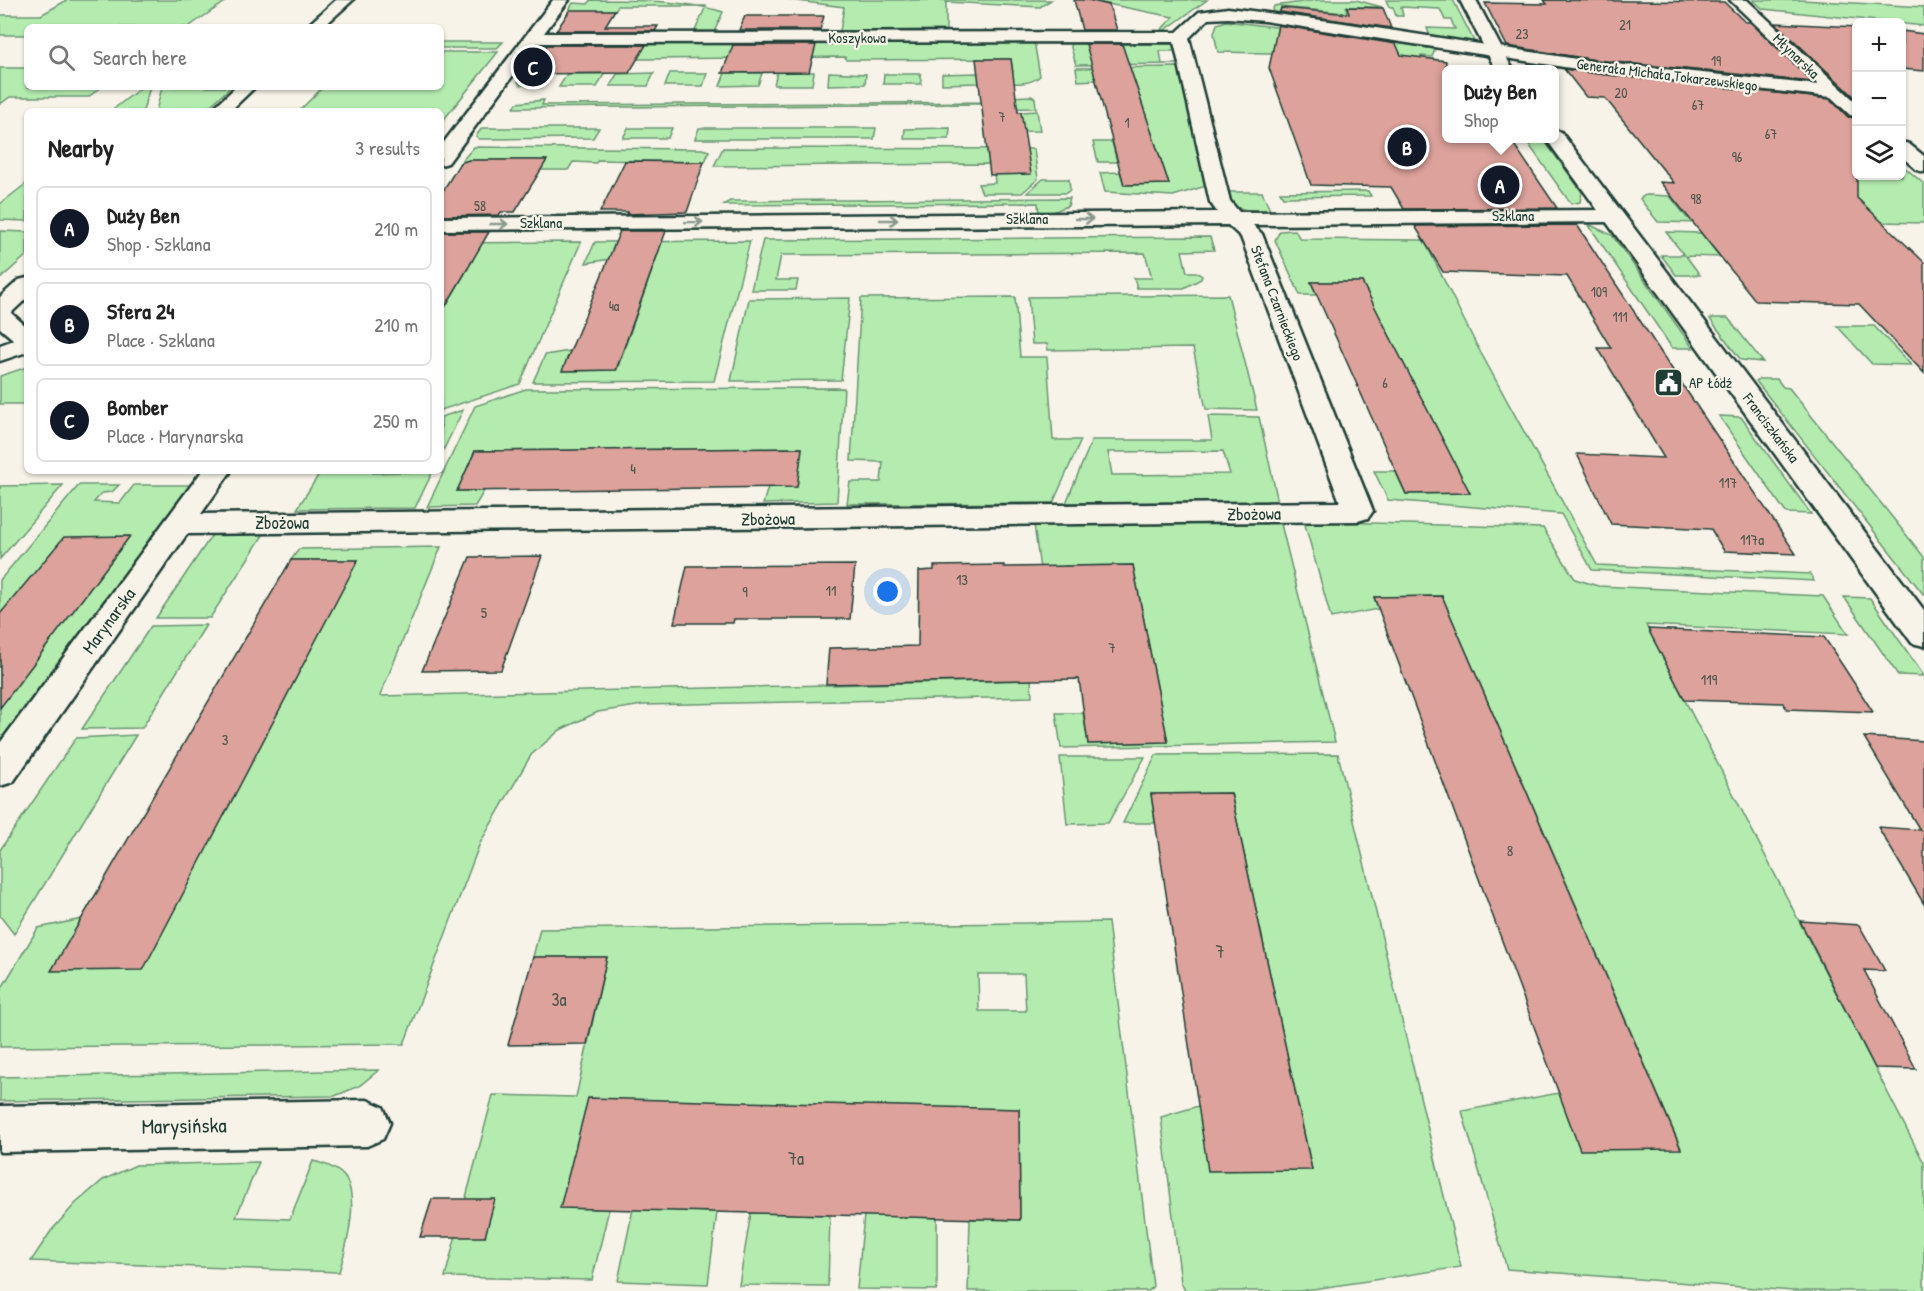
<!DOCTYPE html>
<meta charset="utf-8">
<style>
:root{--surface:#fff;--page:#f6f6f6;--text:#222;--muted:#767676;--line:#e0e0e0;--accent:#111827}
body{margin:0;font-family:"Patrick Hand",sans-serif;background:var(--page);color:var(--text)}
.controls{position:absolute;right:18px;top:18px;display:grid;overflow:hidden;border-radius:9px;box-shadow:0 2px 4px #0004}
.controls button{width:54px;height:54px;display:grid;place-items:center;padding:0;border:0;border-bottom:2px solid var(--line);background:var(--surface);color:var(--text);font:30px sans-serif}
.you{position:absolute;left:888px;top:592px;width:21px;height:21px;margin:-15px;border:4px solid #fff;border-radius:50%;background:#1a73e8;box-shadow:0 0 0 9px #1a73e833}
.badge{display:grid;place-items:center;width:39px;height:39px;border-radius:50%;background:var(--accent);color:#fff;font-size:20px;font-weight:700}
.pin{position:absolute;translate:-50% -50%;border:3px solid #fff;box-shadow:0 2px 6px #0006}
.popup{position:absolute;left:1442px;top:65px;width:117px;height:78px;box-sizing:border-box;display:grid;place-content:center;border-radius:9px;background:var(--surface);filter:drop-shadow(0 2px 4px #0005);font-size:20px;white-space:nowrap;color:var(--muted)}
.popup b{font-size:22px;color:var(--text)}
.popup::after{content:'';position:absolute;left:50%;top:100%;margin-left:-12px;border:12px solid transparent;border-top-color:var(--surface)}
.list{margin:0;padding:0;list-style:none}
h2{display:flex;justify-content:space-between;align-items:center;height:78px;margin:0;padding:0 24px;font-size:26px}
h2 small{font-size:20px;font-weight:400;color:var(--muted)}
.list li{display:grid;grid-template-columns:39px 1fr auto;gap:18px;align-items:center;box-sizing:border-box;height:84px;margin:0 12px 12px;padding:0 12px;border:2px solid var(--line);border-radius:9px}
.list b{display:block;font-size:22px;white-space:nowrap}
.list p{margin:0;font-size:20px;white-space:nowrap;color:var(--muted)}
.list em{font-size:20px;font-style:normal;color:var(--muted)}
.icon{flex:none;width:33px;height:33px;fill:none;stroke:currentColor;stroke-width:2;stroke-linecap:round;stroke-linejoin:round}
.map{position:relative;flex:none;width:1924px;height:1291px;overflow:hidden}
.search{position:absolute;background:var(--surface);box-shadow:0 2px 4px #0004;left:24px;top:24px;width:420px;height:66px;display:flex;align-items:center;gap:15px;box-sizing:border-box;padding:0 21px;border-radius:9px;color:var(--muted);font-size:22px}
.panel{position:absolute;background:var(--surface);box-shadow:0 2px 4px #0004;left:24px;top:108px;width:420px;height:366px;border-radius:9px}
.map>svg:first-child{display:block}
</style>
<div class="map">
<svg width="1924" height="1291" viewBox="0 0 1924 1291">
<rect width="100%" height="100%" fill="#f7f3e8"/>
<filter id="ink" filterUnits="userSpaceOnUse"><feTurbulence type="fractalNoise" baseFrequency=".0167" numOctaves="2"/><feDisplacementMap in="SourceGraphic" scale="12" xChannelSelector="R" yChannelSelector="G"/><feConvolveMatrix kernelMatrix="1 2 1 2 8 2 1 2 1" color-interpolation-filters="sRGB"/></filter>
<g filter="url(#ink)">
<path fill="#b4ecb0" stroke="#6a9472" stroke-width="1.5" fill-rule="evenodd" d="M 67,0 L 228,0 L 188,27 L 27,27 L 27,35 L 0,35 L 0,15 L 41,15 Z
M 590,0 C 633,0 684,0 723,12 L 714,32 L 694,33 L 706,6 L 618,6 L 615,10 L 568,12 L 573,3 L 588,4 Z
M 790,0 L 1051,0 L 1040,7 L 946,2 L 946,30 L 840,31 L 844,7 Z
M 1088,0 L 1207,0 L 1165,30 L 1161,30 L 1173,17 Z
M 1317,0 L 1356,0 L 1382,7 L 1346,7 L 1347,13 L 1281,7 L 1279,13 L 1272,13 L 1274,6 Z
M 1386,0 L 1453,0 L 1475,43 L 1430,36 L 1427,28 L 1455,29 L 1451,20 L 1445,20 L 1440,9 L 1401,7 L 1403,16 L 1396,16 L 1393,7 L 1389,7 Z
M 1753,0 L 1801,0 L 1924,7 L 1924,26 L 1763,9 Z
M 1226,21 L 1350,36 L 1347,49 L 1316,54 L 1218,52 L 1214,33 L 1217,24 Z
M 1354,36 L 1435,49 L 1432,57 L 1421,56 L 1417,72 L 1351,49 Z
M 545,41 L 1034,41 L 1040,76 C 1029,86 1012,83 998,83 L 1013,72 L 1011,59 L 846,60 L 845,57 L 538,60 L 529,74 L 550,74 L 542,87 L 520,85 L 518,82 Z
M 1073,41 L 1172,41 L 1176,44 L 1177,51 L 1160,51 L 1162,64 L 1180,64 L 1076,65 L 1070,44 Z
M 441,42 L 503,42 L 497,48 L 441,48 Z
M 441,52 L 498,52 L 441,123 L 441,111 L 299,111 L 323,87 L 441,87 Z
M 1179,67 L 1206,186 L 1173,196 L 1105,192 L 1100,173 L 1120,172 L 1124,185 L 1169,184 L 1132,74 L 1094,74 L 1095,80 L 1078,81 L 1076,68 Z
M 0,68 L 27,68 L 27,87 L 102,87 L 88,97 L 10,97 L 0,104 Z
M 777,72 L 814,72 L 812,85 L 774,85 Z
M 829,72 L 866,74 L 865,84 L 828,85 Z
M 654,73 L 648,86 L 610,86 L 617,74 Z
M 670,73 L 707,73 L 703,86 L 665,86 Z
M 725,73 L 762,73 L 758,85 L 720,86 Z
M 979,73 L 979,83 L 942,84 L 942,74 Z
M 567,74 L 604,74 L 597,87 L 559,87 Z
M 884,74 L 921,74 L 921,84 L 883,84 Z
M 142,87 L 150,87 L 143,111 L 111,111 Z
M 162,87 L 231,87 L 204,111 L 156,111 Z
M 1031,96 L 1035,98 L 1036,108 L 983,109 L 982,104 L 514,108 L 517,103 L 544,100 L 542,105 L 1007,102 L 1007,97 Z
M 1037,111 L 1040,131 L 985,132 L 1022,122 L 1021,112 Z
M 482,128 L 599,128 L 593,138 L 479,139 L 476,136 Z
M 628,128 L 672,128 L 668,138 L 623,138 Z
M 699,128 L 876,128 L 874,139 L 695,139 Z
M 950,128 L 949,139 L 904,139 L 905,129 Z
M 1525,139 L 1543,139 L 1582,192 L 1580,202 L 1571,204 Z
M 1093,142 L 1112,142 L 1117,162 L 1098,162 Z
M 474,147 L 702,149 L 709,151 L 705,162 L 598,160 L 596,163 L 573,162 L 568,170 L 541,170 L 545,160 L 469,160 L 460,163 Z
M 723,148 L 1034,149 L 1038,179 L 1022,193 L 982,193 L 978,184 L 995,183 L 993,164 L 714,166 Z
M 1815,158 L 1856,176 L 1902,176 L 1902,165 L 1924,184 L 1924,223 L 1882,222 Z
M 1043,179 L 1069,179 L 1070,190 L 1066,193 L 1027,193 Z
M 27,183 L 27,221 L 0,220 L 0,204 Z
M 1368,191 L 1371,196 L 1283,197 L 1280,192 Z
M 1229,192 L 1262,192 L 1270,210 C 1257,210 1244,212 1232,205 Z
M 1648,195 L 1670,196 L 1687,218 L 1745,219 L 1750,224 L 1658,222 L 1640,199 L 1642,196 Z
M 1070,198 L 1068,206 L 1050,213 L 1039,213 L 1038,203 L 723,205 L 730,201 Z
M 1588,224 L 1612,235 L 1693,348 L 1672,348 Z
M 1295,230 L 1300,239 L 1424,240 L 1476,344 L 1597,565 L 1810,574 L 1814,581 L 1592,570 L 1561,514 L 1388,500 L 1374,471 L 1395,471 L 1406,494 L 1470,493 L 1362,282 L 1311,282 L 1316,295 L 1300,295 L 1275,240 L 1280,231 Z
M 0,231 L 27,232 L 27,255 L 0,279 Z
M 1666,232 L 1701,233 L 1720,257 L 1686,256 L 1700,275 L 1676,275 L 1661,255 L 1684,255 Z
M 1210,237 L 1214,250 L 1182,251 L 1187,272 L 1196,272 L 1202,276 L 1201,279 L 1184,288 L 1137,288 L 1134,278 L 1152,278 L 1145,253 L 781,255 L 776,280 L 798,280 L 796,290 L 751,290 L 763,240 Z
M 750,241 L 714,381 L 533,382 L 545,355 L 570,351 L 563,371 L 617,370 L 659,251 L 586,263 L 595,242 Z
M 581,242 L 520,384 L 441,410 L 441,314 L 473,260 L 441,243 Z
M 1228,295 L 1257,410 L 1206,409 L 1193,348 L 1048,350 L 1047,344 L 1032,344 L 1028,297 Z
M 1015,297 L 1020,357 L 1047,357 L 1053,440 L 1081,440 L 1053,503 L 847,504 L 850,482 L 881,482 L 883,462 L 851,461 L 861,298 Z
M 850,298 L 841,380 L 731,381 L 749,299 Z
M 1712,318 L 1728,318 L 1763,362 L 1741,360 L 1710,319 Z
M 1837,326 L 1874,326 L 1911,365 L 1872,364 Z
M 27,367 L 27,404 L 0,404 L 0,376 Z
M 1759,379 L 1777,379 L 1783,387 L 1789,388 L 1924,557 L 1924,595 L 1756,381 Z
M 844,388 L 837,502 L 763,504 L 768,487 L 797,487 L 802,448 L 475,451 L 457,491 L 484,491 L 475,506 L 427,507 L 475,406 L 526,389 Z
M 463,410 L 441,455 L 441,417 Z
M 1208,416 L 1259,417 L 1278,502 L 1066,503 L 1092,440 L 1212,440 ZM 1223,451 L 1230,474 L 1112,475 L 1108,452 Z
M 1719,416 L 1741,417 L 1811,514 L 1786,513 Z
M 321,471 L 373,471 L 373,473 L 433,471 L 415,508 L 297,509 Z
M 63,485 L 0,559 L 0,486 Z
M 79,485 L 119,485 L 112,492 L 102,493 L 94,502 L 120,503 L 134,485 L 194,485 L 0,752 L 0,580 Z
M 1280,520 L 1335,742 L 1061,748 L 1056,713 L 1083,713 L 1088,744 L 1168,742 L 1133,565 L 1064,566 L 1042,584 L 1034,524 Z
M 1304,521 L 1543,528 L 1575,579 L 1598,586 L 1823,596 L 1848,634 L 1646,625 L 1924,1163 L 1924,1291 L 1793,1291 L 1507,1269 L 1462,1111 L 1559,1093 L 1681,1148 L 1442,596 L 1374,597 L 1378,609 L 1331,618 Z
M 214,532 L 265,532 L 210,618 L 156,618 Z
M 441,547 L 380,696 L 1031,680 L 1032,697 L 643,705 L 598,712 L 560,730 L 531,755 L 480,843 L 404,1044 L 0,1047 L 0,991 L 38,928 L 82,919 L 358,560 L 291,560 L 299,549 Z
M 1844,597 L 1870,598 L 1924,676 L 1898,675 Z
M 206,625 L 142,728 L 82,729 L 151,626 Z
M 136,735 L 14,934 L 0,916 L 0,850 L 76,738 Z
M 1338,754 L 1461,1267 L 1300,1291 L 1185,1291 L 1181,1282 L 1161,1117 L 1198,1106 L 1312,1169 L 1231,793 L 1151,794 L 1155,823 L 1123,823 L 1156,755 Z
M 1060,757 L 1145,757 L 1108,823 L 1067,824 Z
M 1108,922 L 1153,1286 L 1149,1291 L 968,1291 L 970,1219 L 1020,1220 L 1019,1109 L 560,1208 L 609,1209 L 592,1280 L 445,1277 L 493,1095 L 576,1097 L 607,957 L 533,957 L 540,929 ZM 978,974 L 1024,974 L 1026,1011 L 979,1011 Z
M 379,1070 L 359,1086 L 335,1096 L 0,1101 L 0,1077 Z
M 313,1161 C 324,1164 339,1168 346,1179 C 359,1201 346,1249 339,1272 L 31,1261 L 51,1231 L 76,1203 L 103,1180 L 136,1165 L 259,1162 L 236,1217 L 290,1219 Z
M 633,1209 L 717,1212 L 708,1284 L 618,1281 Z
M 751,1213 L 830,1215 L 828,1286 L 739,1285 Z
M 864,1215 L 937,1218 L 937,1290 L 857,1289 Z"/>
<path fill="#dca29b" stroke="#1f3d34" stroke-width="1.5" d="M 1074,0 L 1088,0 L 1109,5 L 1117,30 L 1082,30 Z
M 1544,0 L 1724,2 L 1745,22 L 1750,22 L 1813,82 L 1596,60 L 1507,46 L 1485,3 L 1547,4 Z
M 1347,7 L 1383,8 L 1391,28 L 1280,12 L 1281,8 L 1349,14 Z
M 570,10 L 615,10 L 605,26 L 658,26 L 655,31 L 556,31 Z
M 745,16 L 824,16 L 820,30 L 739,30 Z
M 1775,23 L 1857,27 L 1857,99 Z
M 1278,25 L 1396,44 L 1401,55 L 1446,61 L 1446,138 L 1511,140 L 1557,208 L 1404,209 L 1391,187 L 1311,185 L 1269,68 Z
M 1902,31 L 1924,34 L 1924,71 L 1902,69 Z
M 1086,44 L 1122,44 L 1169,184 L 1124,185 Z
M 547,45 L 646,45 L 629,73 L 529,74 Z
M 733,45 L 816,45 L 809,72 L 722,73 Z
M 976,59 L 1011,59 L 1018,112 L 1021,112 L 1031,174 L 990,175 Z
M 1564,69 L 1830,99 L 1848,117 L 1857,118 L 1857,198 L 1924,262 L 1924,373 L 1859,304 L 1756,301 L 1660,182 L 1674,183 L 1605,98 L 1586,97 Z
M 469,160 L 547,160 L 515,212 L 501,212 L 499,215 L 441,216 L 441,194 L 460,163 Z
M 625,161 L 704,162 L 687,212 L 627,214 L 628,212 L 600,212 Z
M 1577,225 L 1664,357 L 1796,554 L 1724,551 L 1711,529 L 1611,524 L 1577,454 L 1664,458 L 1598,348 L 1611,348 L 1567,276 L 1443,272 L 1415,226 Z
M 620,231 L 666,231 L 616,370 L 562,371 Z
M 441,232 L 489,232 L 441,314 Z
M 1311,282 L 1362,282 L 1470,493 L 1406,494 Z
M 802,448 L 797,487 L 457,491 L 475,451 Z
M 130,536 L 0,708 L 0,614 L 64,537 Z
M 542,556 L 501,670 L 422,671 L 470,557 Z
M 291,560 L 358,560 L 143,970 L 51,971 Z
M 855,565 L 850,619 L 734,619 L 733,623 L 674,623 L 687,566 Z
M 1004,565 L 1004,567 L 1133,565 L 1168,742 L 1088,744 L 1079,679 L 826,684 L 829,648 L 918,646 L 919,571 L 934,570 L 934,566 Z
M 1442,596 L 1681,1149 L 1580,1150 L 1374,597 Z
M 1648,629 L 1824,637 L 1873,712 L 1787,709 L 1783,703 L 1685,700 Z
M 1864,737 L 1924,741 L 1924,904 L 1878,827 L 1920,830 Z
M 1231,793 L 1312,1170 L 1208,1171 L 1151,794 Z
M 1800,921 L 1859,925 L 1885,971 L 1864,970 L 1916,1069 L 1875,1068 Z
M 533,957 L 607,957 L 587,1044 L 508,1045 Z
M 588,1098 L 1019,1109 L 1020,1220 L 560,1208 Z
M 432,1199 L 495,1199 L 485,1237 L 420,1237 Z"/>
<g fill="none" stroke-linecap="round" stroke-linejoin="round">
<defs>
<path id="minor" d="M 336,0 L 353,0 L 323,27 L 306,27 Z
M 553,0 L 569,0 L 544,33 L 1177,32 L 1199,12 L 1228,8 L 1337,22 L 1596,62 L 1819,85 L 1730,0 L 1747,0 L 1856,102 L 1856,116 L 1850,115 L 1831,97 L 1596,72 L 1264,21 L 1228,18 L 1208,19 L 1189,38 L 1230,201 L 1239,212 L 1613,210 L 1620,212 L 1624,216 L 1620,220 L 1613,222 L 1253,225 L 1262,234 L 1373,511 L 1368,518 L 1358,521 L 187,534 L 13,782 L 0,786 L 0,743 L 202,471 L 231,471 L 201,514 L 1340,502 L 1241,237 L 1228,225 L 441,230 L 441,218 L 1217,212 L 1210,202 L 1174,42 L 537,43 L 448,163 L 441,165 L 441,146 Z
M 236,87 L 255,87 L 230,111 L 210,111 Z
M 1902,142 L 1909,144 L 1924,156 L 1924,172 L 1917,170 L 1902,157 Z
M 27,278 L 27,298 L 11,313 L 27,327 L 27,352 L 0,361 L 0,345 L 14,340 L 0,328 L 0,297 L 19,280 Z
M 367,1100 L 383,1107 L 390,1123 L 383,1139 L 367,1146 L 0,1152 L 0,1106 Z"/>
<path id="tertiary" d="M 1460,0 L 1476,0 L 1513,70 L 1496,70 Z
M 1554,130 L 1561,132 L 1924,610 L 1924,646 L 1912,643 L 1547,140 L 1546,138 L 1554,138 Z"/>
</defs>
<use href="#minor" stroke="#1f3d34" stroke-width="5"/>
<use href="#tertiary" stroke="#1f3d34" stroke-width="5"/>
<use href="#minor" fill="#f7f3e8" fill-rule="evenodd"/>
<use href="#tertiary" fill="#f7f3e8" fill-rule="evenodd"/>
</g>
<defs><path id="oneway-shaft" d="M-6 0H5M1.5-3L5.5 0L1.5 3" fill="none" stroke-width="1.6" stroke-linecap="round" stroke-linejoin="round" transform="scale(1.5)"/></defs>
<g stroke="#8b988e">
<use href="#oneway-shaft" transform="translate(1084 219)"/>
<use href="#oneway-shaft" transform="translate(889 220)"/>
<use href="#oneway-shaft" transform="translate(694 222) rotate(-1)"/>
<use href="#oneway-shaft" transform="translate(499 224)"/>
</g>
</g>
<defs>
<symbol id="civic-square" viewBox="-11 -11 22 22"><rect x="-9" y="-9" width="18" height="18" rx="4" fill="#1f3d34" stroke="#f7f3e8"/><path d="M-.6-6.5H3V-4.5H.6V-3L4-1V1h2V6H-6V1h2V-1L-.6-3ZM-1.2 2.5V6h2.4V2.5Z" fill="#fff"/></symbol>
</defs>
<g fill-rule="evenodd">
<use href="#civic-square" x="1652" y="366" width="33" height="33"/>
</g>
<g text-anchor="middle" stroke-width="4.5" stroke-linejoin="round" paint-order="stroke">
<g font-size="14" fill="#4e564e">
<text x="1625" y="30">21</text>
<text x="1522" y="39">23</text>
<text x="1716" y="66">19</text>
<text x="1621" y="98">20</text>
<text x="1698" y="110">67</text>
<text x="1002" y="122">7</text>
<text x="1127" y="128">1</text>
<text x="1771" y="139">67</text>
<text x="1737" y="162">96</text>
<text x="1696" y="204">98</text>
<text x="480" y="211">58</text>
<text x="1599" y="297">109</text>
<text x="614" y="311">4a</text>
<text x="1620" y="322">111</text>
<text x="1385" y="388">6</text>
</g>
<g font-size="15" fill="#1f3d34" stroke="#f7f3e8">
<text x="857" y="43">Koszykowa</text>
<text transform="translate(1796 56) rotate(44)" y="5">Młynarska</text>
<text transform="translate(1667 75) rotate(7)" y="5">Generała Michała Tokarzewskiego</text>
<text x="1513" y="221">Szklana</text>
<text x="1027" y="224">Szklana</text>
<text x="541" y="228">Szklana</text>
<text transform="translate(1277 303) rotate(69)" y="5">Stefana Czarnieckiego</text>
<text transform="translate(1771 428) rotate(53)" y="5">Franciszkańska</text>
</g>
<g font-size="15" fill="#1f3d34" stroke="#f7f3e8" text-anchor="start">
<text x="1689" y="388">AP Łódź</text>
</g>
<g font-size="15" fill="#4e564e">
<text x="633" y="474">4</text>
<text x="1728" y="488">117</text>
<text x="1752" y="545">117a</text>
<text x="962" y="585">13</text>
<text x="831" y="596">11</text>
<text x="745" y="597">9</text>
<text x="484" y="618">5</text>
<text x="1112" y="653">7</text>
<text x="1709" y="685">119</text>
<text x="225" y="745">3</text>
<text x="1510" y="856">8</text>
</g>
<g font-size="18" fill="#1f3d34" stroke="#f7f3e8">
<text transform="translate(1254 514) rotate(-1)" y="6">Zbożowa</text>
<text transform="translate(768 519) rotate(-1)" y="6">Zbożowa</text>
<text x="282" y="529">Zbożowa</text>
<text transform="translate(109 621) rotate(-54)" y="6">Marynarska</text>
</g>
<g font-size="18" fill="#4e564e">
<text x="1220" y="958">7</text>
<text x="559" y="1006">3a</text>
<text x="796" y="1165">7a</text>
</g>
<g font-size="21" fill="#1f3d34" stroke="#f7f3e8">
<text transform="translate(184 1126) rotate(-1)" y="7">Marysińska</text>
</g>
</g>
</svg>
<div class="controls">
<button>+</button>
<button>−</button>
<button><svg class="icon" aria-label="layers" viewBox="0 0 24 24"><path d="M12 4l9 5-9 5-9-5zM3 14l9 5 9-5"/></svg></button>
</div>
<div class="you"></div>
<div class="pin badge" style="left:1500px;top:185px">A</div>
<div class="popup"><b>Duży Ben</b>Shop</div>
<div class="pin badge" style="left:1407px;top:147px">B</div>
<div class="pin badge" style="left:533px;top:67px">C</div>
<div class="search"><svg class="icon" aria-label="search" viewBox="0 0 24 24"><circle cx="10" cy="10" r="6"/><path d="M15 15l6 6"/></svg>Search here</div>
<section class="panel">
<h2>Nearby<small>3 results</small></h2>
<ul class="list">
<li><span class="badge">A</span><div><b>Duży Ben</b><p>Shop · Szklana</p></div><em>210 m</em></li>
<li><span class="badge">B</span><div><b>Sfera 24</b><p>Place · Szklana</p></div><em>210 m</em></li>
<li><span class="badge">C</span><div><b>Bomber</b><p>Place · Marynarska</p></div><em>250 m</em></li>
</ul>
</section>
</div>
